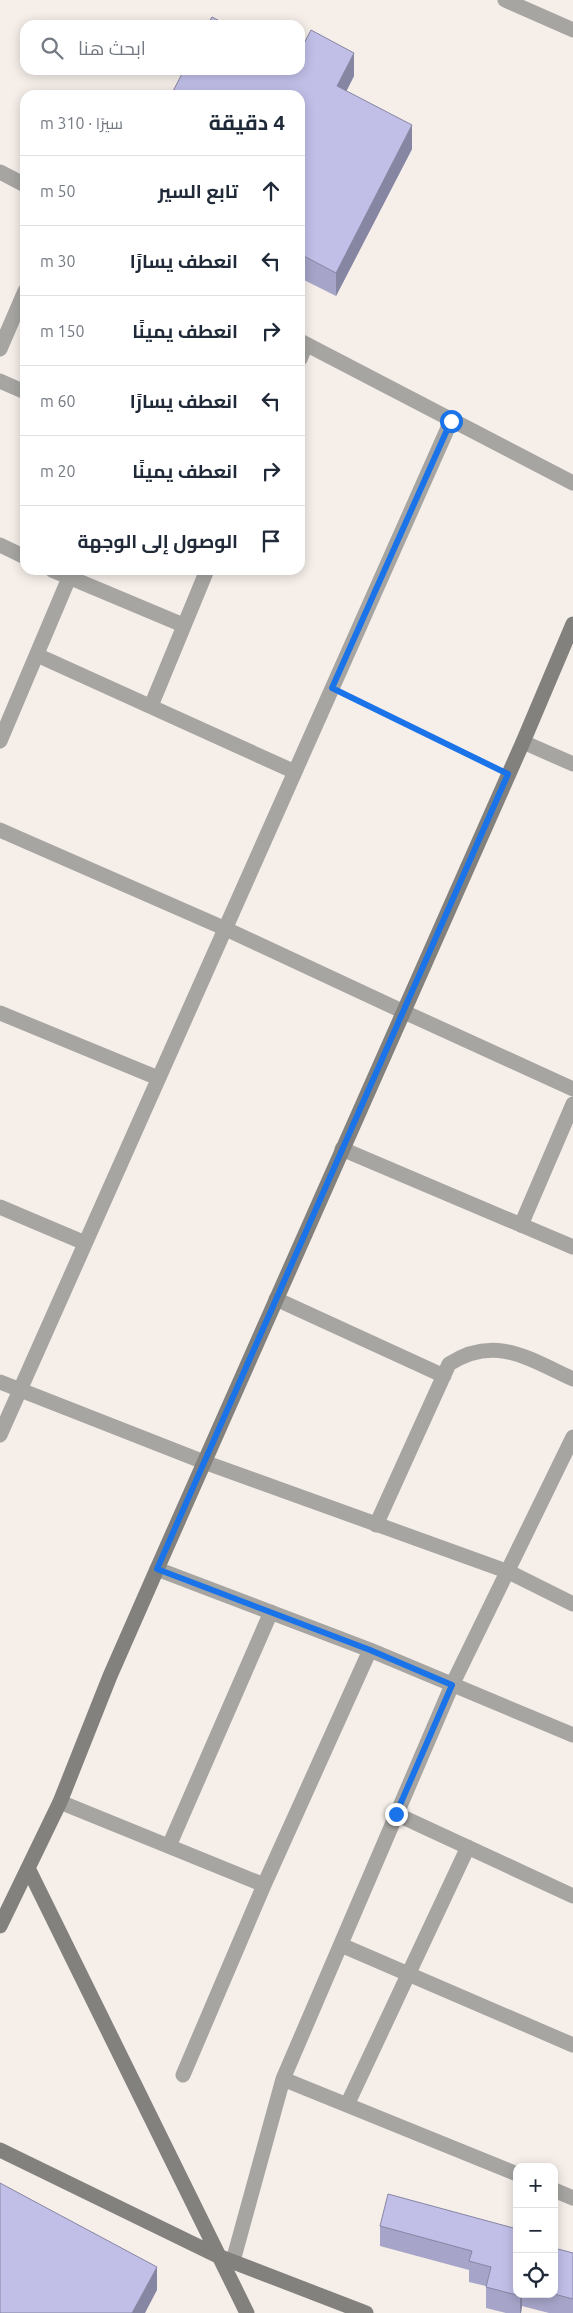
<!DOCTYPE html>
<html lang="ar">
<meta charset="utf-8">
<style>
:root{--surface:#fff;--page:#f6f6f7;--text:#1f2937;--muted:#747a83;--line:#e0e1e3}
body{margin:0;font-family:Ubuntu,Cairo,sans-serif;background:var(--page);color:var(--text);direction:rtl}
.controls{position:absolute;right:15px;bottom:15px;display:grid;overflow:hidden;border-radius:10px;box-shadow:0 2px 12px #0003}
.controls button{width:45px;height:45px;display:grid;place-items:center;padding:0;border:0;border-bottom:1px solid var(--line);background:var(--surface);color:var(--text);font:25px sans-serif}
.stop{position:absolute;width:15px;height:15px;margin:-11px;border:4px solid #1a73e8;border-radius:50%;background:#fff}
.stop.end{background:#1a73e8;border-color:#fff;box-shadow:0 1px 5px #0008}
.list{margin:0;padding:0;list-style:none}
h2{display:flex;justify-content:space-between;align-items:center;height:65px;margin:0;padding:0 20px;font-size:21px}
h2 small{font-size:16px;font-weight:400;color:var(--muted)}
.list li{display:grid;grid-template-columns:32px 1fr auto;gap:15px;align-items:center;box-sizing:border-box;height:70px;padding:0 20px;border-top:1px solid var(--line)}
.list b{display:block;font-size:19px;white-space:nowrap}
.list em{font-size:16px;font-style:normal;color:var(--muted)}
.icon{flex:none;width:28px;height:28px;fill:none;stroke:currentColor;stroke-width:2;stroke-linecap:round;stroke-linejoin:round}
.map{position:relative;flex:none;width:573px;height:2313px;overflow:hidden;direction:ltr}
.search{position:absolute;background:var(--surface);box-shadow:0 2px 12px #0003;left:20px;top:20px;width:285px;height:55px;display:flex;align-items:center;gap:12px;box-sizing:border-box;padding:0 18px;border-radius:15px;color:var(--muted);font-size:19px}
.panel{position:absolute;background:var(--surface);box-shadow:0 2px 12px #0003;left:20px;top:90px;width:285px;height:485px;border-radius:15px;direction:rtl}
.map>svg:first-child{display:block}
</style>
<div class="map">
<svg width="573" height="2313" viewBox="0 0 573 2313">
<rect width="100%" height="100%" fill="#f5eee9"/>
<g fill="none" stroke-linecap="round" stroke-linejoin="round">
<path stroke="#9e9895" stroke-width="3" stroke-dasharray="4 4" stroke-linecap="butt" d="M 355,699 L 485,762"/>
<path stroke="#a6a5a2" stroke-width="15" d="M 505,0 L 573,30
M 0,349 L 25,291
M 300,359 L 306,345
M 0,381 L 25,392
M 0,545 L 25,557
M 52,570 L 183,625
M 37,655 L 295,772
M 151,706 L 207,570
M 0,741 L 69,578
M 523,742 L 573,764
M 402,1011 L 573,1089
M 0,1013 L 158,1078
M 0,1207 L 85,1243
M 521,1225 L 573,1104
M 276,1299 L 444,1376
M 0,1435 L 451,421
M 376,1525 L 449,1364 C 495,1334 529,1359 573,1379
M 157,1569 L 370,1650 L 573,1735
M 60,1802 L 264,1885
M 396,1814 L 573,1896
M 169,1846 L 271,1612
M 341,1945 L 573,2045
M 183,2075 L 264,1885 L 370,1650
M 283,2079 L 517,2174
M 347,2105 L 468,1847
M 554,2190 L 573,2198
M 233,2261 L 283,2079 L 452,1685 L 573,1437"/>
<path stroke="#a6a5a2" stroke-width="15" d="M 0,172 L 25,185
M 300,341 L 573,483
M 0,830 L 226,929 L 402,1011
M 342,1149 L 573,1247
M 0,1382 L 204,1462 L 509,1572 L 573,1604"/>
<path stroke="#82817d" stroke-width="15" d="M 28,1868 L 247,2313
M 0,1926 L 60,1802 L 110,1676 L 157,1569 L 523,742 L 573,624
M 0,2150 L 218,2256 L 366,2313"/>
</g>
<path fill="#a6a4c8" d="M 354,76 L 346,91 L 412,149 L 336,296 L 300,278 L 300,95 Z
M 380,2226 L 517,2229 L 517,2294 L 554,2294 L 573,2253 L 573,2313 L 549,2313 L 522,2306 L 521,2313 L 506,2313 L 486,2308 L 486,2286 L 469,2282 L 469,2270 L 380,2246 Z"/>
<path fill="#8786a2" d="M 354,53 L 354,76 L 337,110 L 337,86 Z
M 412,125 L 412,149 L 336,296 L 336,273 Z
M 157,2267 L 157,2290 L 145,2313 L 132,2313 Z
M 520,2294 L 522,2294 L 522,2306 L 521,2313 L 520,2313 Z"/>
<path fill="#c1bfe8" stroke="#8786a2" d="M 212,17 L 227,25 L 207,25 Z
M 311,30 L 354,53 L 337,86 L 412,125 L 336,273 L 300,254 L 300,95 L 171,95 L 184,70 L 300,70 L 300,51 Z
M 0,2183 L 157,2267 L 132,2313 L 0,2313 Z
M 388,2194 L 517,2229 L 517,2294 L 520,2294 L 520,2296 L 486,2287 L 491,2267 L 469,2261 L 472,2251 L 380,2226 Z
M 554,2248 L 573,2253 L 573,2299 L 554,2294 Z"/>
<g fill="none" stroke-linecap="round" stroke-linejoin="round">
<path stroke="#1a73e8" stroke-width="6" d="M 396,1814 L 452,1685 L 370,1650 L 157,1569 L 508,774 L 332,688 L 451,421"/>
</g>
</svg>
<div class="controls">
<button>+</button>
<button>−</button>
<button><svg class="icon" aria-label="locate" viewBox="0 0 24 24"><circle cx="12" cy="12" r="6"/><path d="M12 2v4M12 18v4M2 12h4M18 12h4"/></svg></button>
</div>
<div class="stop" style="left:451px;top:421px"></div>
<div class="stop end" style="left:396px;top:1814px"></div>
<div class="search"><svg class="icon" aria-label="search" viewBox="0 0 24 24"><circle cx="10" cy="10" r="6"/><path d="M15 15l6 6"/></svg>ابحث هنا</div>
<section class="panel">
<h2>4 دقيقة<small>سيرًا · 310 m</small></h2>
<ul class="list">
<li><svg class="icon" aria-label="ahead" viewBox="0 0 24 24"><path d="M12 20V5M6 11l6-6 6 6"/></svg><div><b>تابع السير</b></div><em>50 m</em></li>
<li><svg class="icon" aria-label="left" viewBox="0 0 24 24"><path d="M17 20v-9H6M10 6l-5 5 5 5"/></svg><div><b>انعطف يسارًا</b></div><em>30 m</em></li>
<li><svg class="icon" aria-label="right" viewBox="0 0 24 24"><path d="M7 20v-9h11M14 6l5 5-5 5"/></svg><div><b>انعطف يمينًا</b></div><em>150 m</em></li>
<li><svg class="icon" aria-label="left" viewBox="0 0 24 24"><path d="M17 20v-9H6M10 6l-5 5 5 5"/></svg><div><b>انعطف يسارًا</b></div><em>60 m</em></li>
<li><svg class="icon" aria-label="right" viewBox="0 0 24 24"><path d="M7 20v-9h11M14 6l5 5-5 5"/></svg><div><b>انعطف يمينًا</b></div><em>20 m</em></li>
<li><svg class="icon" aria-label="arrive" viewBox="0 0 24 24"><path d="M6 21V4h12l-3 4 3 4H6"/></svg><div><b>الوصول إلى الوجهة</b></div></li>
</ul>
</section>
</div>
